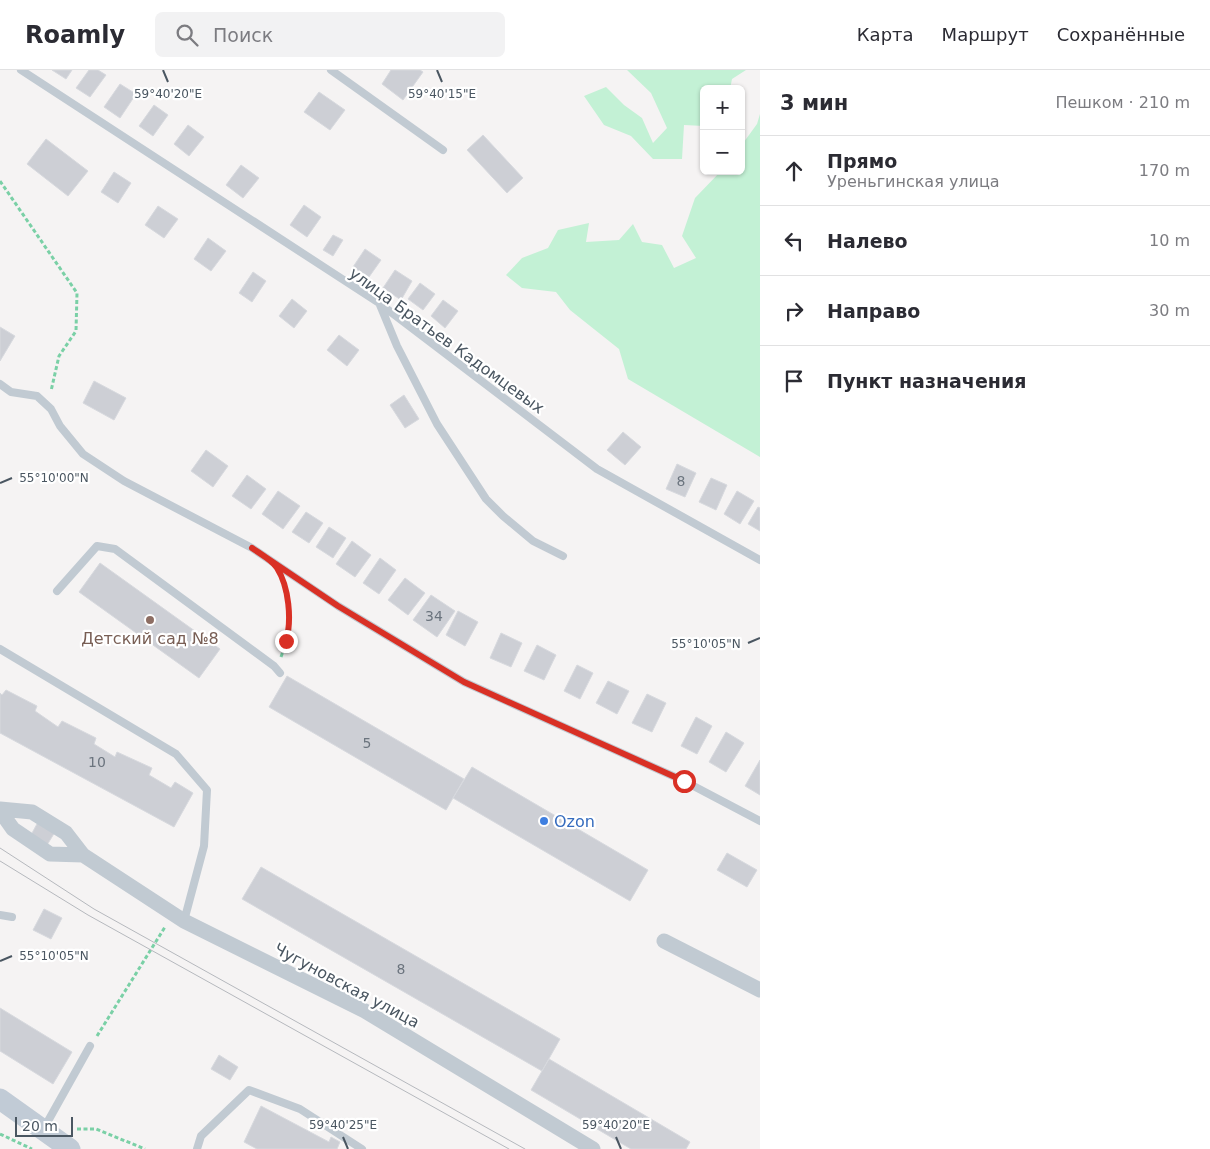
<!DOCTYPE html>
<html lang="ru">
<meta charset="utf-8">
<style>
:root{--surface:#fff;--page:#f2f2f3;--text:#2b2b33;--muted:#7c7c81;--line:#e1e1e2}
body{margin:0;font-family:"DejaVu Sans",sans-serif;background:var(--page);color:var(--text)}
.controls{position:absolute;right:15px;top:15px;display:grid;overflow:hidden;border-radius:8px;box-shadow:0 1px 4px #0004}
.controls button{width:45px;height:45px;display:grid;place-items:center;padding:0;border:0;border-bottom:1px solid var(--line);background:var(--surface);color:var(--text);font:25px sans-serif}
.scale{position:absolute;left:15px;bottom:12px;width:58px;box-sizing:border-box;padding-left:5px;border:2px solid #4a5661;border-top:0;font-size:14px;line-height:18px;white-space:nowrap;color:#4a5661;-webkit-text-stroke:4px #fff;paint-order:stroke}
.stop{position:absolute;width:15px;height:15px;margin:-11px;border:4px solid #d93025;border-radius:50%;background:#fff}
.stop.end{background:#d93025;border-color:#fff;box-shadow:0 1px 5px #0008}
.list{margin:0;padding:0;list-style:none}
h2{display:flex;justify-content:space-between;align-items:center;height:65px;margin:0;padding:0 20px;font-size:21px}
h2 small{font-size:16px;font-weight:400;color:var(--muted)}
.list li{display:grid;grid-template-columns:32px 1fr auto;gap:15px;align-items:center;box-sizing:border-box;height:70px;padding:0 20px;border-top:1px solid var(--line)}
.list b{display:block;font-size:19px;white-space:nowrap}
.list p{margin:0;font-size:16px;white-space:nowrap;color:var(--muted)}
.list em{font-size:16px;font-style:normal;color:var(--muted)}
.icon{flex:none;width:28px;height:28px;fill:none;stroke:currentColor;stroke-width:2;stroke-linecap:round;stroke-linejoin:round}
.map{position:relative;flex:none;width:760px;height:1079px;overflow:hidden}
header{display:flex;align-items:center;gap:30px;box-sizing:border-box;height:70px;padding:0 25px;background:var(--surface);border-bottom:1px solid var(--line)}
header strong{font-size:24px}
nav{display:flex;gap:28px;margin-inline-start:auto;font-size:18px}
.search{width:350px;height:45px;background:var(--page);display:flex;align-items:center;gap:12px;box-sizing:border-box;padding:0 18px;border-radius:8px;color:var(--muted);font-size:19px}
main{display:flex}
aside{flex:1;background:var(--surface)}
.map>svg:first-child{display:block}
</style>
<header>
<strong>Roamly</strong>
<div class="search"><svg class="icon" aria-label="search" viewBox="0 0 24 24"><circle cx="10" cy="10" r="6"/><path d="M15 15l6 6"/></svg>Поиск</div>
<nav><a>Карта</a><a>Маршрут</a><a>Сохранённые</a></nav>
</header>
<main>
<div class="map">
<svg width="760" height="1079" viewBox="0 0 760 1079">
<rect width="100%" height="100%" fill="#f5f3f3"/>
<path fill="#c3f1d5" d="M 627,0 L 746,0 L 732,9 L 730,19 L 704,19 L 704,56 L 684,55 L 682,89 L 653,89 L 631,66 L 604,55 L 584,26 L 606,17 L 624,35 L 642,48 L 653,73 L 667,58 L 651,23 Z
M 760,44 L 760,387 L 628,309 L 619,279 L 570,240 L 556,222 L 522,218 L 506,205 L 522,188 L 548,178 L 558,160 L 589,153 L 586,172 L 619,170 L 633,154 L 642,172 L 662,175 L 674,198 L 696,188 L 682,166 L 695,128 L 721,101 L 741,101 L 741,76 L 757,54 Z"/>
<path fill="#cdcfd5" stroke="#d7d9de" d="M 52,0 L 72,0 L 66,9 Z
M 89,0 L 98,0 L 106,5 L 90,27 L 76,18 Z
M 391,0 L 420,0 L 423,2 L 403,30 L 382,14 Z
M 120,14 L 136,24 L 120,48 L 104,37 Z
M 319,22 L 345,40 L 330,60 L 304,42 Z
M 154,35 L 168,45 L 153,66 L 139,56 Z
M 188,55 L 204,67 L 189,86 L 174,74 Z
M 483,65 L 523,108 L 507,123 L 467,80 Z
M 46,69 L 88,101 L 68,126 L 27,94 Z
M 241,95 L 259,108 L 243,128 L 226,115 Z
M 114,102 L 131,113 L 118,133 L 101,122 Z
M 304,135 L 321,147 L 307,167 L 290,155 Z
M 158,136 L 178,149 L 164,168 L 145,155 Z
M 333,165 L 343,170 L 333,186 L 323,180 Z
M 208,168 L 226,181 L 211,201 L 194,189 Z
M 365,179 L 381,190 L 369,207 L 353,197 Z
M 395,200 L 412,211 L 401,230 L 383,218 Z
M 253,202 L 266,211 L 252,232 L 239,223 Z
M 420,213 L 435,224 L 423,240 L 408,229 Z
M 292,229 L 307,241 L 294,258 L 279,246 Z
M 443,230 L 458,241 L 445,258 L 431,246 Z
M 0,257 L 15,266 L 0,291 Z
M 339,265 L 359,280 L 347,296 L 327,280 Z
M 94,311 L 126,328 L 114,350 L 83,333 Z
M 404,325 L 419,349 L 405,358 L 390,335 Z
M 623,362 L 641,377 L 625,395 L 607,380 Z
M 206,380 L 228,396 L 213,417 L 191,401 Z
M 677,394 L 696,403 L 685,427 L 666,419 Z
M 247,405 L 266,419 L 251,439 L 232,426 Z
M 711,408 L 727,415 L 716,440 L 699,432 Z
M 278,421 L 300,436 L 283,459 L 262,444 Z
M 737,421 L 754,431 L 740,454 L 724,444 Z
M 758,437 L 760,438 L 760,461 L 748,454 Z
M 306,442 L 323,453 L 309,473 L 292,462 Z
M 329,457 L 346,468 L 333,488 L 316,477 Z
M 352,471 L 371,485 L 355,507 L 336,494 Z
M 380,488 L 396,500 L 379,524 L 363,513 Z
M 100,493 L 220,579 L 199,608 L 79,522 Z
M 405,508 L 425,523 L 408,545 L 388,530 Z
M 431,525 L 455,541 L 437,567 L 413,550 Z
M 458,541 L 478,552 L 465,576 L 446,565 Z
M 501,563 L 522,573 L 511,597 L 490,588 Z
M 537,575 L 556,585 L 544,610 L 524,601 Z
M 577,595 L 593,603 L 580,629 L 564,621 Z
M 287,606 L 464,709 L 446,740 L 269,637 Z
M 608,611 L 629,621 L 617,644 L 596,633 Z
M 6,620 L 37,636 L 35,641 L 58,657 L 62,651 L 96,668 L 94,674 L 115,687 L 117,682 L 152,698 L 149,705 L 171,718 L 175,712 L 193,723 L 174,757 L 0,663 L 0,623 L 2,625 Z
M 647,624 L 666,633 L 652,662 L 632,653 Z
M 696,647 L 712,656 L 697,684 L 681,676 Z
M 726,662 L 744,673 L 726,702 L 709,692 Z
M 760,690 L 760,725 L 745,716 Z
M 472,697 L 648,800 L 630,831 L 453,728 Z
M 38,752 L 55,762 L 47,775 L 31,765 Z
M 727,783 L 757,800 L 747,817 L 717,800 Z
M 261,797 L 560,969 L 542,1001 L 242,829 Z
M 44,839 L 62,848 L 51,869 L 33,860 Z
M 0,938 L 72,982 L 53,1014 L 0,981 Z
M 219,985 L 238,997 L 230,1010 L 211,999 Z
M 549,989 L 690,1072 L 686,1079 L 631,1079 L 531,1020 Z
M 261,1036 L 329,1072 L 331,1067 L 340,1072 L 337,1079 L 257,1079 L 244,1072 Z"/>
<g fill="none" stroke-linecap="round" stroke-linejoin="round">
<path stroke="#7ad0a6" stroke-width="3" stroke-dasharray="4 2.5" stroke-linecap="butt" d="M 0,111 L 77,223 L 76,261 L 59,286 L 51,321
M 281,587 C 290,562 292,540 283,515
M 97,966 L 165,857
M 77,1059 L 96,1059 L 145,1079
M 0,1064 L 32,1079"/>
<path stroke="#c1cad2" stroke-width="8" d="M 21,0 L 379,233 L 597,399 L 760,490
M 331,0 L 443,80
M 380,235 L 397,276 L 437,354 L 486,429 L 503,446 L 533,471 L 563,486
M 0,314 L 11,322 L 37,326 L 51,339 L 60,356 L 83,384 L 124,411 L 252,478 L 338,536 L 464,612 L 684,711 L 760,751
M 57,521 L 97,476 L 115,479 L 274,596 L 280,603
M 0,579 L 176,684 L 207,720 L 204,776 L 184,851
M 0,845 L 12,847
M 43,1060 L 90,976
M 197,1079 L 201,1066 L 249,1020 L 300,1039 L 362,1079"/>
<path stroke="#c1cad2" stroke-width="15" d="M 0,739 L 32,742 L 66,763 L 83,785
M 0,741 L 13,759 L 50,784 L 83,785 L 184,851 L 365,941 L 593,1079
M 664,871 L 760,920"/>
<path stroke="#c1cbd6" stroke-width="21" d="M 0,1029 L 70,1079"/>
<path stroke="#b5b8bd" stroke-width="1" d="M 0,778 L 94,839 L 525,1079
M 0,791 L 88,845 L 509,1079"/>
</g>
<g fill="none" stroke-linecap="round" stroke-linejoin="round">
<path stroke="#d93025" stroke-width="6" d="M 286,571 C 292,550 289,517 277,498 C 272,490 259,483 252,478 L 338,536 L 464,612 L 684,711"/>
</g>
<path fill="none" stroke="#4a5661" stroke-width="2" d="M 163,0 L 168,12M 437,0 L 442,12M 0,413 L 12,408M 748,573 L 760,568M 0,891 L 12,886M 343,1067 L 348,1079M 616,1067 L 621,1079"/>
<circle fill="#8d6e63" stroke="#fff" stroke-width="2" cx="150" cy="550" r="5"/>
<circle fill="#3f7fe0" stroke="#fff" stroke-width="2" cx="544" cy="751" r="5"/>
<g text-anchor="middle" stroke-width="4.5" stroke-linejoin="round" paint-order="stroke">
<g font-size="14" fill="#6b747e">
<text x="681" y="416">8</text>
<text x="434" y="551">34</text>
<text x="367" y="678">5</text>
<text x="97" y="697">10</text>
<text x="401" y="904">8</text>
</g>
<g font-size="16" fill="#4a5661" stroke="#fff">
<text transform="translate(447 270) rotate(36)" y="6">улица Братьев Кадомцевых</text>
<text transform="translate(347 915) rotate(28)" y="6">Чугуновская улица</text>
</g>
<g font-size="16" fill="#785e54" stroke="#fff">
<text x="150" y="574">Детский сад №8</text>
</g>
<g font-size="16" fill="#366cbe" stroke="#fff" text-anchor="start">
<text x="554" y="757">Ozon</text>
</g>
</g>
<g font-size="12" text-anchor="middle" fill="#4a5661" stroke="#fff" stroke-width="4.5" stroke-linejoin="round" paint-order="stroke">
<text x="168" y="28">59°40'20"E</text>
<text x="442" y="28">59°40'15"E</text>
<text x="54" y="412">55°10'00"N</text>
<text x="706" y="578">55°10'05"N</text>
<text x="54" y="890">55°10'05"N</text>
<text x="343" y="1059">59°40'25"E</text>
<text x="616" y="1059">59°40'20"E</text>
</g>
</svg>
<div class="controls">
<button>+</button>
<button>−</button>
</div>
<div class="scale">20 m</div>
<div class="stop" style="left:684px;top:711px"></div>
<div class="stop end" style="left:286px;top:571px"></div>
</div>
<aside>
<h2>3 мин<small>Пешком · 210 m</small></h2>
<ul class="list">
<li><svg class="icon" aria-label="ahead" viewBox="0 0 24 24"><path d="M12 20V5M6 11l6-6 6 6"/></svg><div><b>Прямо</b><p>Уреньгинская улица</p></div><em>170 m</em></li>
<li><svg class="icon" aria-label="left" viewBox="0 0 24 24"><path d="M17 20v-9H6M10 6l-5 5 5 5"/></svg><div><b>Налево</b></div><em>10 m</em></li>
<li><svg class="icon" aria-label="right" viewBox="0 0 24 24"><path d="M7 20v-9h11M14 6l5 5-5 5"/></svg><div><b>Направо</b></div><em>30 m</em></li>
<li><svg class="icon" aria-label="arrive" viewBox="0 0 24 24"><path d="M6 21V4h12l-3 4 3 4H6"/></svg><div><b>Пункт назначения</b></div></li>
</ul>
</aside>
</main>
